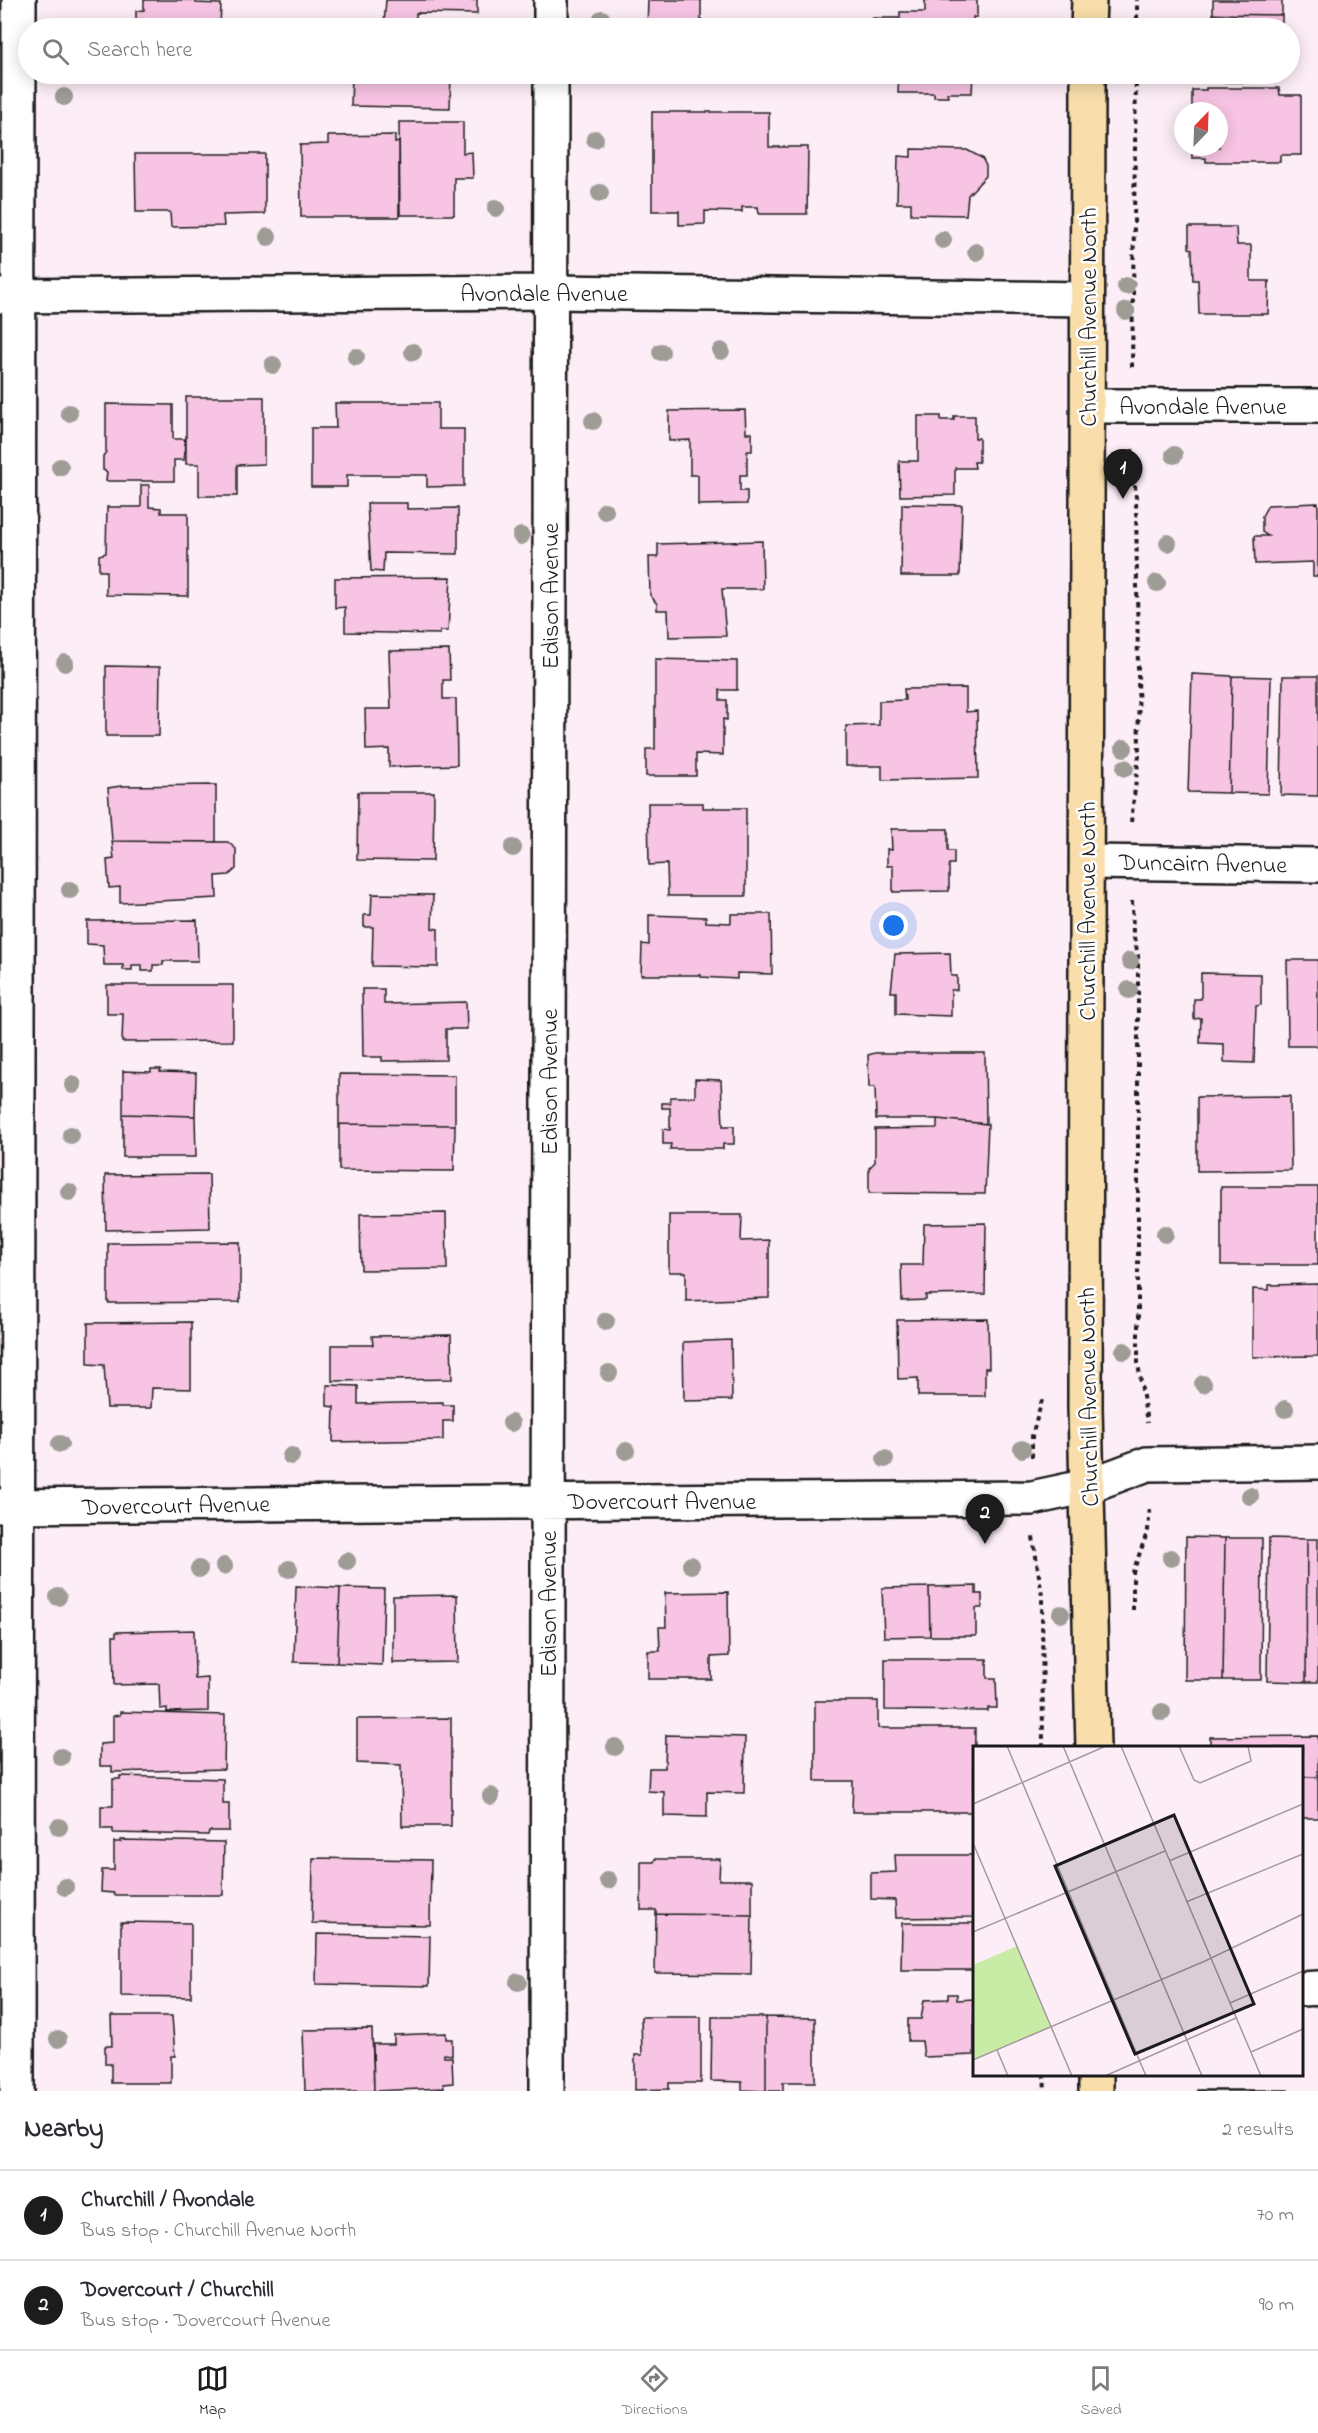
<!DOCTYPE html>
<meta charset="utf-8">
<style>
:root{--surface:#fff;--page:#f2f2f3;--text:#2b2b33;--muted:#7c7c81;--line:#e1e1e2;--accent:#1c1c1c}
body{margin:0;font-family:"Indie Flower",sans-serif;background:var(--page);color:var(--text)}
.compass{position:absolute;left:1174px;top:102px;width:54px;height:54px;border-radius:50%;background:var(--surface);box-shadow:0 3px 15px #0003;rotate:23deg}
.you{position:absolute;left:894px;top:926px;width:21px;height:21px;margin:-15px;border:4px solid #fff;border-radius:50%;background:#1a73e8;box-shadow:0 0 0 9px #1a73e833}
.badge{display:grid;place-items:center;width:39px;height:39px;border-radius:50%;background:var(--accent);color:#fff;font-size:20px;font-weight:700}
.pin{position:absolute;translate:-50% -50px;filter:drop-shadow(0 2px 3px #0008)}
.pin::after{content:'';position:absolute;top:32px;width:21px;height:18px;background:inherit;clip-path:polygon(0 0,100% 0,50% 100%)}
.list{margin:0;padding:0;list-style:none}
h2{display:flex;justify-content:space-between;align-items:center;height:78px;margin:0;padding:0 24px;font-size:26px}
h2 small{font-size:20px;font-weight:400;color:var(--muted)}
.list li{display:grid;grid-template-columns:39px 1fr auto;gap:18px;align-items:center;box-sizing:border-box;height:90px;padding:0 24px;border-top:2px solid var(--line)}
.list b{display:block;font-size:22px;white-space:nowrap}
.list p{margin:0;font-size:20px;white-space:nowrap;color:var(--muted)}
.list em{font-size:20px;font-style:normal;color:var(--muted)}
.icon{flex:none;width:33px;height:33px;fill:none;stroke:currentColor;stroke-width:2;stroke-linecap:round;stroke-linejoin:round}
.map{position:relative;flex:none;width:1318px;height:2091px;overflow:hidden}
.search{position:absolute;background:var(--surface);box-shadow:0 3px 15px #0003;left:18px;right:18px;top:18px;height:66px;display:flex;align-items:center;gap:15px;box-sizing:border-box;padding:0 21px;border-radius:33px;color:var(--muted);font-size:22px}
.sheet{height:258px;background:var(--surface)}
nav{display:flex;justify-content:space-around;align-items:center;box-sizing:border-box;height:84px;border-top:2px solid var(--line);background:var(--surface);font-size:16px;color:var(--muted)}
nav a{display:grid;justify-items:center;gap:3px}
nav .on{color:var(--accent)}
.map>svg:first-child{display:block}
</style>
<div class="map">
<svg width="1318" height="2091" viewBox="0 0 1318 2091">
<rect width="100%" height="100%" fill="#fdedf7"/>
<filter id="ink" filterUnits="userSpaceOnUse"><feTurbulence type="fractalNoise" baseFrequency=".0167" numOctaves="2"/><feDisplacementMap in="SourceGraphic" scale="12" xChannelSelector="R" yChannelSelector="G"/><feConvolveMatrix kernelMatrix="1 2 1 2 8 2 1 2 1" color-interpolation-filters="sRGB"/></filter>
<g filter="url(#ink)">
<path fill="#f7c4e3" stroke="#1c1c1c" stroke-width="1.5" d="M 144,0 L 196,0 L 196,3 L 221,4 L 220,28 L 136,28 L 136,11 L 144,10 Z
M 386,0 L 477,0 L 477,14 L 416,13 L 416,25 L 384,24 Z
M 648,0 L 701,0 L 701,28 L 647,28 Z
M 925,0 L 977,0 L 977,17 L 973,17 L 973,28 L 873,28 L 873,18 L 900,18 L 900,12 L 925,12 Z
M 1213,0 L 1282,0 L 1282,15 L 1213,14 Z
M 1213,14 L 1282,15 L 1282,28 L 1213,28 Z
M 352,74 L 451,74 L 450,108 L 351,106 Z
M 899,74 L 973,74 L 972,93 L 947,93 L 948,97 L 934,97 L 934,93 L 898,93 Z
M 1214,74 L 1257,74 L 1257,82 L 1214,82 Z
M 1206,88 L 1279,88 L 1280,95 L 1301,95 L 1301,155 L 1280,155 L 1280,162 L 1206,162 L 1206,158 L 1192,158 L 1192,147 L 1219,147 L 1219,111 L 1192,111 L 1192,90 L 1206,90 Z
M 652,112 L 769,112 L 769,147 L 808,147 L 807,214 L 759,214 L 758,207 L 742,207 L 742,212 L 705,211 L 705,224 L 679,225 L 679,211 L 652,211 Z
M 399,122 L 463,122 L 463,153 L 472,152 L 473,178 L 454,178 L 454,215 L 400,215 Z
M 395,135 L 395,143 L 399,142 L 399,217 L 301,217 L 300,145 L 328,144 L 328,136 Z
M 911,149 L 967,150 L 982,158 L 986,166 L 986,176 L 968,195 L 966,215 L 911,214 L 911,203 L 897,203 L 898,156 L 911,157 Z
M 135,154 L 265,154 L 265,214 L 223,215 L 224,226 L 171,227 L 170,212 L 136,212 Z
M 1189,227 L 1236,227 L 1237,245 L 1251,245 L 1251,281 L 1269,281 L 1268,314 L 1199,314 L 1198,280 L 1193,280 L 1192,249 L 1189,248 Z
M 186,397 L 264,397 L 264,464 L 237,465 L 237,496 L 199,496 L 199,464 L 186,464 Z
M 335,403 L 438,403 L 438,429 L 464,429 L 464,486 L 427,487 L 427,475 L 347,475 L 347,487 L 311,487 L 311,428 L 336,428 Z
M 106,404 L 173,405 L 173,439 L 185,439 L 184,460 L 174,460 L 174,481 L 106,481 L 107,472 L 103,470 L 103,456 L 106,452 Z
M 745,410 L 746,433 L 752,433 L 752,451 L 747,451 L 747,475 L 740,475 L 740,491 L 747,491 L 747,504 L 698,505 L 698,475 L 690,475 L 690,440 L 669,441 L 669,411 Z
M 918,416 L 941,416 L 941,420 L 954,420 L 954,416 L 975,416 L 975,438 L 979,438 L 979,462 L 974,462 L 975,468 L 955,468 L 955,495 L 900,496 L 899,461 L 918,461 Z
M 141,485 L 149,485 L 149,507 L 161,508 L 161,513 L 188,513 L 188,596 L 106,595 L 106,571 L 99,571 L 99,555 L 106,553 L 107,507 L 141,507 Z
M 367,503 L 407,503 L 407,509 L 458,508 L 458,554 L 384,553 L 383,572 L 371,571 Z
M 1318,503 L 1318,576 L 1313,576 L 1313,562 L 1255,564 L 1254,536 L 1268,536 L 1262,532 L 1262,516 L 1268,505 Z
M 902,504 L 962,505 L 960,576 L 901,576 Z
M 762,541 L 763,589 L 722,589 L 726,636 L 669,637 L 668,610 L 657,610 L 657,604 L 650,595 L 649,557 L 658,557 L 658,544 Z
M 451,577 L 448,631 L 440,631 L 440,634 L 345,632 L 345,607 L 335,608 L 335,578 Z
M 449,650 L 450,680 L 443,680 L 443,699 L 456,699 L 457,765 L 389,767 L 389,749 L 366,750 L 365,709 L 391,709 L 389,651 Z
M 655,659 L 737,661 L 737,690 L 720,690 L 720,700 L 727,700 L 727,720 L 723,719 L 723,755 L 696,754 L 696,776 L 646,776 L 646,749 L 655,749 Z
M 106,666 L 160,667 L 159,736 L 106,736 Z
M 1192,674 L 1232,676 L 1229,793 L 1188,792 Z
M 1232,676 L 1271,677 L 1268,794 L 1229,793 Z
M 1283,676 L 1318,676 L 1318,796 L 1281,795 Z
M 966,688 L 966,712 L 977,711 L 978,778 L 882,780 L 882,766 L 846,766 L 846,726 L 879,725 L 879,701 L 905,700 L 904,689 Z
M 216,785 L 216,842 L 112,841 L 108,788 L 121,786 Z
M 358,792 L 434,792 L 433,861 L 357,860 Z
M 648,803 L 703,803 L 703,808 L 746,808 L 746,896 L 668,896 L 667,864 L 649,865 Z
M 891,829 L 948,829 L 948,851 L 954,851 L 954,864 L 949,864 L 949,891 L 893,892 L 893,866 L 887,866 L 887,849 L 892,850 Z
M 112,841 L 228,842 L 236,849 L 236,869 L 229,875 L 216,876 L 217,898 L 120,903 L 120,887 L 109,888 L 107,860 L 114,859 Z
M 372,894 L 433,895 L 432,928 L 438,929 L 438,967 L 372,966 L 373,927 L 364,927 L 364,915 L 371,915 Z
M 731,914 L 771,914 L 772,974 L 737,973 L 737,979 L 701,977 L 701,975 L 641,975 L 642,944 L 649,945 L 649,915 L 706,917 L 706,922 L 731,923 Z
M 197,920 L 198,961 L 163,961 L 163,965 L 153,965 L 153,971 L 142,971 L 142,965 L 132,965 L 132,970 L 123,970 L 123,965 L 104,965 L 103,945 L 87,944 L 87,921 Z
M 950,953 L 951,976 L 957,976 L 957,990 L 951,990 L 951,1016 L 896,1014 L 896,992 L 891,992 L 895,954 Z
M 1287,960 L 1318,960 L 1318,1046 L 1288,1046 Z
M 1201,973 L 1261,974 L 1261,1005 L 1256,1006 L 1254,1063 L 1224,1062 L 1224,1044 L 1200,1043 L 1201,1018 L 1194,1019 L 1194,999 L 1201,999 Z
M 107,985 L 233,985 L 233,1041 L 122,1042 L 123,1014 L 107,1014 Z
M 362,989 L 384,989 L 384,1004 L 466,1002 L 467,1029 L 446,1029 L 446,1060 L 382,1061 L 382,1057 L 363,1057 Z
M 875,1053 L 985,1053 L 986,1124 L 937,1119 L 876,1119 L 875,1087 L 869,1087 L 868,1055 Z
M 151,1069 L 161,1069 L 160,1072 L 196,1073 L 195,1116 L 123,1114 L 123,1071 L 151,1072 Z
M 339,1074 L 455,1075 L 455,1125 L 339,1124 Z
M 695,1079 L 721,1080 L 723,1126 L 734,1126 L 734,1144 L 723,1144 L 723,1149 L 670,1149 L 671,1144 L 663,1144 L 663,1129 L 670,1130 L 670,1108 L 662,1108 L 662,1103 L 670,1103 L 670,1097 L 695,1097 Z
M 1290,1096 L 1291,1170 L 1197,1171 L 1197,1097 Z
M 123,1114 L 195,1116 L 196,1157 L 123,1157 Z
M 937,1119 L 988,1124 L 985,1194 L 869,1193 L 869,1168 L 875,1162 L 875,1129 L 937,1128 Z
M 339,1124 L 455,1125 L 454,1171 L 339,1170 Z
M 209,1174 L 210,1228 L 106,1230 L 105,1175 Z
M 1221,1187 L 1318,1187 L 1318,1265 L 1221,1265 Z
M 446,1213 L 447,1269 L 361,1270 L 360,1214 Z
M 669,1215 L 742,1215 L 741,1241 L 769,1240 L 769,1298 L 686,1301 L 686,1272 L 669,1272 Z
M 986,1223 L 985,1294 L 926,1295 L 926,1300 L 902,1301 L 901,1265 L 923,1265 L 924,1224 Z
M 240,1242 L 240,1302 L 108,1303 L 108,1243 Z
M 1318,1284 L 1318,1356 L 1253,1357 L 1253,1289 L 1269,1290 L 1269,1285 Z
M 988,1319 L 989,1368 L 985,1368 L 985,1396 L 918,1396 L 918,1378 L 898,1379 L 897,1320 Z
M 191,1322 L 191,1389 L 152,1388 L 151,1408 L 107,1408 L 104,1365 L 88,1364 L 88,1323 Z
M 451,1335 L 452,1379 L 332,1381 L 332,1345 L 373,1345 L 372,1336 Z
M 731,1340 L 732,1400 L 684,1401 L 683,1342 Z
M 327,1385 L 358,1386 L 358,1404 L 443,1402 L 443,1405 L 453,1405 L 453,1421 L 443,1421 L 443,1440 L 333,1442 L 334,1407 L 327,1406 Z
M 1186,1537 L 1225,1538 L 1223,1680 L 1185,1680 Z
M 1225,1538 L 1262,1538 L 1261,1680 L 1223,1680 Z
M 1269,1538 L 1307,1539 L 1306,1682 L 1267,1681 Z
M 1307,1539 L 1318,1539 L 1318,1682 L 1306,1682 Z
M 296,1586 L 340,1588 L 337,1663 L 294,1662 Z
M 976,1586 L 976,1594 L 982,1594 L 982,1608 L 976,1608 L 976,1636 L 930,1636 L 929,1587 Z
M 929,1587 L 930,1636 L 884,1637 L 882,1588 Z
M 340,1588 L 384,1589 L 382,1665 L 337,1663 Z
M 728,1592 L 729,1656 L 711,1657 L 711,1679 L 648,1679 L 648,1651 L 660,1651 L 659,1627 L 666,1627 L 665,1593 Z
M 457,1595 L 458,1662 L 393,1663 L 393,1596 Z
M 194,1630 L 195,1679 L 208,1678 L 208,1711 L 167,1712 L 167,1708 L 160,1709 L 159,1684 L 114,1685 L 113,1636 L 116,1636 L 116,1632 Z
M 885,1659 L 987,1659 L 987,1678 L 996,1678 L 997,1708 L 988,1708 L 988,1711 L 885,1710 Z
M 815,1701 L 878,1701 L 878,1728 L 975,1728 L 974,1812 L 852,1812 L 853,1781 L 815,1781 Z
M 120,1712 L 225,1715 L 224,1769 L 112,1772 L 112,1766 L 100,1766 L 100,1744 L 113,1743 L 113,1716 L 120,1715 Z
M 451,1718 L 451,1826 L 402,1826 L 401,1765 L 357,1763 L 357,1719 Z
M 666,1735 L 745,1737 L 744,1793 L 707,1792 L 707,1817 L 664,1816 L 664,1792 L 648,1791 L 649,1768 L 665,1768 Z
M 1318,1736 L 1318,1777 L 1302,1777 L 1302,1748 L 1210,1748 L 1210,1737 Z
M 120,1776 L 223,1779 L 223,1804 L 229,1804 L 229,1831 L 209,1831 L 208,1835 L 113,1833 L 113,1829 L 101,1829 L 101,1806 L 113,1806 L 113,1779 L 120,1779 Z
M 1302,1777 L 1318,1777 L 1318,1818 L 1302,1818 Z
M 121,1840 L 224,1842 L 223,1895 L 114,1895 L 114,1893 L 101,1892 L 102,1870 L 114,1870 L 114,1842 L 121,1842 Z
M 895,1855 L 974,1855 L 974,1917 L 896,1918 L 895,1900 L 871,1899 L 871,1873 L 896,1872 Z
M 313,1858 L 431,1860 L 430,1925 L 312,1923 Z
M 655,1859 L 720,1859 L 719,1880 L 752,1880 L 752,1915 L 656,1914 L 656,1910 L 641,1910 L 641,1862 L 654,1862 Z
M 656,1914 L 752,1915 L 751,1974 L 655,1973 Z
M 121,1922 L 191,1923 L 191,1997 L 121,1996 Z
M 902,1923 L 974,1923 L 974,1970 L 901,1970 Z
M 317,1934 L 430,1936 L 429,1986 L 316,1984 Z
M 948,1994 L 957,1994 L 957,2000 L 974,1999 L 974,2055 L 924,2057 L 922,2041 L 908,2041 L 908,2019 L 921,2019 L 924,2000 L 948,1999 Z
M 111,2016 L 172,2016 L 175,2056 L 171,2056 L 171,2083 L 111,2083 L 111,2064 L 105,2064 L 105,2046 L 112,2046 Z
M 641,2017 L 701,2017 L 701,2083 L 669,2083 L 669,2089 L 635,2090 L 635,2055 L 642,2055 Z
M 712,2017 L 766,2017 L 766,2091 L 742,2090 L 742,2082 L 711,2081 Z
M 766,2017 L 815,2018 L 815,2082 L 783,2082 L 783,2091 L 766,2091 Z
M 372,2029 L 374,2091 L 305,2091 L 303,2030 Z
M 446,2033 L 446,2039 L 452,2039 L 452,2055 L 444,2054 L 444,2057 L 452,2057 L 453,2083 L 443,2084 L 444,2088 L 374,2091 L 373,2044 L 394,2044 L 394,2035 Z
M 1197,2090 L 1288,2090 L 1288,2091 L 1197,2091 Z"/>
<g fill="none" stroke-linecap="round" stroke-linejoin="round">
<defs>
<path id="minor" d="M 551,28 L 551,0
M 0,296 L 551,292 L 1087,299
M 1088,406 L 1318,406
M 1088,862 L 1318,865
M 0,1506 L 1032,1498 L 1088,1486 L 1147,1464 L 1318,1462
M 1302,1989 L 1318,1988
M 17,2091 L 19,0
M 547,2091 L 551,74"/>
<path id="major" d="M 1088,28 L 1089,0
M 1088,74 L 1085,1407 L 1093,1748
M 1096,2091 L 1096,2074"/>
</defs>
<use href="#minor" stroke="#1c1c1c" stroke-width="38"/>
<use href="#major" stroke="#1c1c1c" stroke-width="38"/>
<path stroke="#1c1c1c" stroke-width="4" stroke-dasharray="4.5 4.5" stroke-linecap="butt" d="M 1137,28 L 1137,0
M 1132,367 L 1136,74
M 1131,822 L 1139,755 L 1136,498 L 1132,446
M 1132,901 L 1133,933 L 1138,955 L 1138,1363 L 1147,1423
M 1032,1457 L 1032,1436 L 1042,1400
M 1033,1537 L 1042,1595 L 1043,1748
M 1133,1610 L 1133,1572 L 1148,1530 L 1150,1506
M 1044,2074 L 1045,2091"/>
<use href="#minor" stroke="#fff" stroke-width="33"/>
<use href="#major" stroke="#f9deab" stroke-width="33"/>
</g>
<g fill="#9e9c95">
<circle cx="602" cy="19" r="9"/>
<circle cx="64" cy="97" r="9"/>
<circle cx="595" cy="139" r="9"/>
<circle cx="600" cy="193" r="9"/>
<circle cx="496" cy="208" r="9"/>
<circle cx="268" cy="237" r="9"/>
<circle cx="943" cy="240" r="9"/>
<circle cx="976" cy="252" r="9"/>
<circle cx="1126" cy="286" r="9"/>
<circle cx="1126" cy="311" r="9"/>
<circle cx="721" cy="351" r="9"/>
<circle cx="413" cy="352" r="9"/>
<circle cx="661" cy="352" r="9"/>
<circle cx="356" cy="357" r="9"/>
<circle cx="273" cy="365" r="9"/>
<circle cx="69" cy="413" r="9"/>
<circle cx="593" cy="421" r="9"/>
<circle cx="1174" cy="455" r="9"/>
<circle cx="60" cy="467" r="9"/>
<circle cx="605" cy="511" r="9"/>
<circle cx="521" cy="536" r="9"/>
<circle cx="1168" cy="543" r="9"/>
<circle cx="1157" cy="583" r="9"/>
<circle cx="65" cy="663" r="9"/>
<circle cx="1124" cy="748" r="9"/>
<circle cx="1125" cy="768" r="9"/>
<circle cx="513" cy="848" r="9"/>
<circle cx="70" cy="890" r="9"/>
<circle cx="1130" cy="961" r="9"/>
<circle cx="1129" cy="990" r="9"/>
<circle cx="73" cy="1085" r="9"/>
<circle cx="71" cy="1135" r="9"/>
<circle cx="69" cy="1192" r="9"/>
<circle cx="1165" cy="1234" r="9"/>
<circle cx="606" cy="1321" r="9"/>
<circle cx="1124" cy="1351" r="9"/>
<circle cx="609" cy="1373" r="9"/>
<circle cx="1203" cy="1384" r="9"/>
<circle cx="1285" cy="1409" r="9"/>
<circle cx="511" cy="1423" r="9"/>
<circle cx="60" cy="1444" r="9"/>
<circle cx="1022" cy="1449" r="9"/>
<circle cx="626" cy="1451" r="9"/>
<circle cx="291" cy="1456" r="9"/>
<circle cx="885" cy="1459" r="9"/>
<circle cx="1250" cy="1496" r="9"/>
<circle cx="1171" cy="1558" r="9"/>
<circle cx="347" cy="1561" r="9"/>
<circle cx="691" cy="1565" r="9"/>
<circle cx="224" cy="1566" r="9"/>
<circle cx="199" cy="1569" r="9"/>
<circle cx="289" cy="1569" r="9"/>
<circle cx="58" cy="1597" r="9"/>
<circle cx="1061" cy="1614" r="9"/>
<circle cx="1162" cy="1712" r="9"/>
<circle cx="615" cy="1747" r="9"/>
<circle cx="61" cy="1757" r="9"/>
<circle cx="491" cy="1796" r="9"/>
<circle cx="59" cy="1827" r="9"/>
<circle cx="608" cy="1880" r="9"/>
<circle cx="65" cy="1887" r="9"/>
<circle cx="518" cy="1982" r="9"/>
<circle cx="58" cy="2039" r="9"/>
</g>
</g>
<g text-anchor="middle" stroke-width="5" stroke-linejoin="round" paint-order="stroke">
<g font-size="24" fill="#1c1c1c" stroke="#fff">
<text x="544" y="301">Avondale Avenue</text>
<text transform="translate(1088 317) rotate(-90)" y="8">Churchill Avenue North</text>
<text x="1203" y="414">Avondale Avenue</text>
<text transform="translate(550 596) rotate(-90)" y="8">Edison Avenue</text>
<text transform="translate(1203 863) rotate(1)" y="8">Duncairn Avenue</text>
<text transform="translate(1087 911) rotate(-90)" y="8">Churchill Avenue North</text>
<text transform="translate(549 1082) rotate(-90)" y="8">Edison Avenue</text>
<text transform="translate(1088 1397) rotate(-91)" y="8">Churchill Avenue North</text>
<text x="662" y="1509">Dovercourt Avenue</text>
<text transform="translate(176 1505) rotate(-1)" y="8">Dovercourt Avenue</text>
<text transform="translate(548 1604) rotate(-90)" y="8">Edison Avenue</text>
</g>
</g>
<g transform="translate(973 1746)">
<rect width="330" height="330" fill="#fdedf7"/>
<path d="M 44,200 L 78,281 L 0,314 L 0,219 Z" fill="#c8eca5"/>
<path fill="none" stroke="#a3999f" stroke-width="1.5" d="M 34,0 L 173,330M 90,0 L 229,330M 148,0 L 288,330M 206,0 L 221,34 L 227,37 L 278,15 L 275,0M 0,58 L 133,0M 0,97 L 99,330M 196,115 L 330,58M 213,156 L 330,108M 0,186 L 192,105M 257,257 L 330,225M 24,304 L 35,330M 278,306 L 330,283M 0,314 L 232,215 L 330,168M 132,330 L 263,272"/>
<path fill="#1c1c1c" fill-opacity="0.15" stroke="#1c1c1c" stroke-width="3" d="M 201,69 L 281,258 L 162,308 L 82,120 Z"/>
<rect width="330" height="330" fill="none" stroke="#1c1c1c" stroke-width="3"/>
</g>
</svg>
<svg class="compass" viewBox="-18 -18 36 36"><path d="M0-13l5 13h-10z" fill="#e53935"/><path d="M0 13l5-13h-10z" fill="#7c7c81"/></svg>
<div class="you"></div>
<div class="pin badge" style="left:1123px;top:499px">1</div>
<div class="pin badge" style="left:985px;top:1544px">2</div>
<div class="search"><svg class="icon" aria-label="search" viewBox="0 0 24 24"><circle cx="10" cy="10" r="6"/><path d="M15 15l6 6"/></svg>Search here</div>
</div>
<section class="sheet">
<h2>Nearby<small>2 results</small></h2>
<ul class="list">
<li><span class="badge">1</span><div><b>Churchill / Avondale</b><p>Bus stop · Churchill Avenue North</p></div><em>70 m</em></li>
<li><span class="badge">2</span><div><b>Dovercourt / Churchill</b><p>Bus stop · Dovercourt Avenue</p></div><em>90 m</em></li>
</ul>
</section>
<nav>
<a class="on"><svg class="icon" aria-label="map" viewBox="0 0 24 24"><path d="M3 6l6-2 6 2 6-2v14l-6 2-6-2-6 2zM9 4v14M15 6v14"/></svg>Map</a>
<a><svg class="icon" aria-label="directions" viewBox="0 0 24 24"><path d="M12 3l9 9-9 9-9-9zM9 14v-3h6M13 9l2 2-2 2"/></svg>Directions</a>
<a><svg class="icon" aria-label="saved" viewBox="0 0 24 24"><path d="M7 4h10v16l-5-4-5 4z"/></svg>Saved</a>
</nav>
